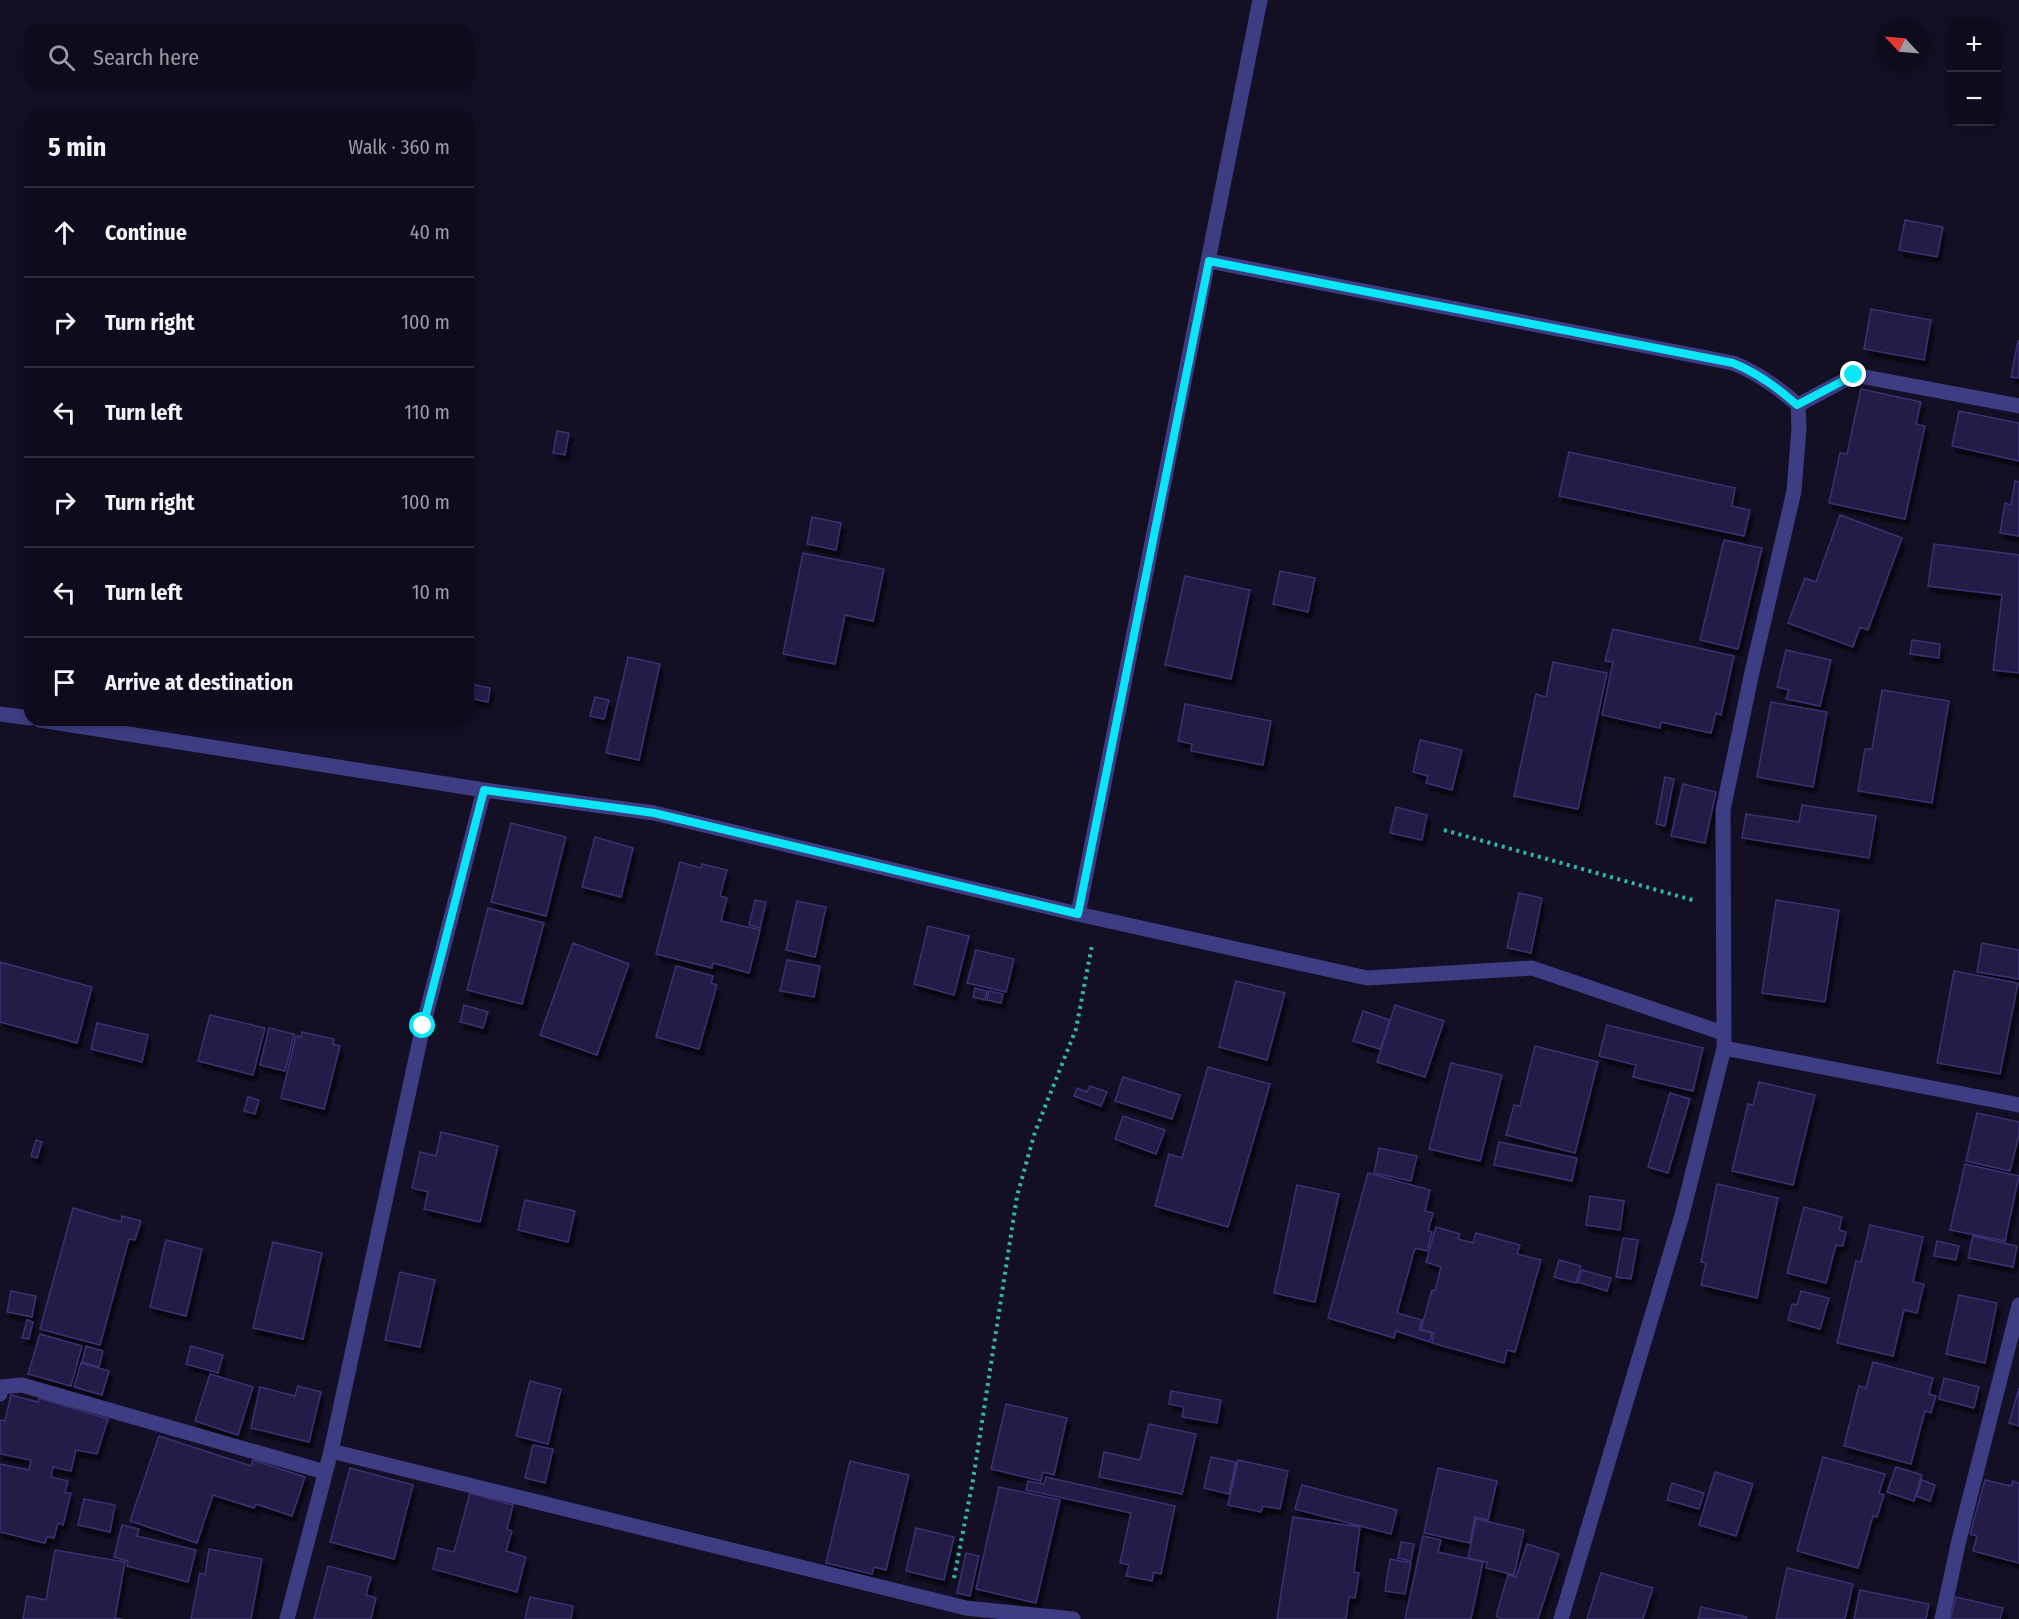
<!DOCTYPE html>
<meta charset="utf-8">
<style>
:root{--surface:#0e0c1c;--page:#171525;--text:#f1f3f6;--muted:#9b9ba3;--line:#2e2c3b}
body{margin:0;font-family:"Fira Sans Condensed",sans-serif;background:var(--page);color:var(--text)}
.controls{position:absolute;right:18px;top:18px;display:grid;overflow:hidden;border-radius:12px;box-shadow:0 3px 9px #0003}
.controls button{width:54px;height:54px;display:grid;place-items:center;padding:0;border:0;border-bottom:2px solid var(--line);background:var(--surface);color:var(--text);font:30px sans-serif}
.compass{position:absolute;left:1875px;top:18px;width:54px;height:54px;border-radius:50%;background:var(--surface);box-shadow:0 3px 9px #0003;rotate:296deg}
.stop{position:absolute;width:18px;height:18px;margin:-14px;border:4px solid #0ae6f6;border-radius:50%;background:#fff}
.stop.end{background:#0ae6f6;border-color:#fff;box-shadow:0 2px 6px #0008}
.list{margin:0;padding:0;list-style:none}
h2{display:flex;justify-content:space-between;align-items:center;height:78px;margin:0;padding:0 24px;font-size:26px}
h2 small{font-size:20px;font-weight:400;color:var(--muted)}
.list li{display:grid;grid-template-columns:39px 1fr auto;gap:18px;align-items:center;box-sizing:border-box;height:90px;padding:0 24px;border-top:2px solid var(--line)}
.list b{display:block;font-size:22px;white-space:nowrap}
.list em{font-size:20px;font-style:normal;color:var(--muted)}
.icon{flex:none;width:33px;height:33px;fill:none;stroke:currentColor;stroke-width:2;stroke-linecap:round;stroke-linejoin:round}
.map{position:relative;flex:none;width:2019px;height:1619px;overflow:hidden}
.search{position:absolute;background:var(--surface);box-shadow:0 3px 9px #0003;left:24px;top:24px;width:450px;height:66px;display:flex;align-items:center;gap:15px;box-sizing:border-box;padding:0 21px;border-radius:18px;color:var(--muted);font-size:22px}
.panel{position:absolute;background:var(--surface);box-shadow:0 3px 9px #0003;left:24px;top:108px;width:450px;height:618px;border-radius:18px}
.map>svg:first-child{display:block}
</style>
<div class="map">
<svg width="2019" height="1619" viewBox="0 0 2019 1619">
<defs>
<filter id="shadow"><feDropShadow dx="3.5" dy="6" stdDeviation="1.5" flood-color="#0009"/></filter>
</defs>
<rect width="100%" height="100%" fill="#131026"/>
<path fill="#241d47" stroke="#3b3072" stroke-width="1.5" filter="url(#shadow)" d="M 1905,220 L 1943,227 L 1937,257 L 1899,250 Z
M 1871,309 L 1931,320 L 1924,360 L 1864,349 Z
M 2018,341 L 2019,341 L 2019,378 L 2011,377 Z
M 1861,389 L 1921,402 L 1916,424 L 1925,426 L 1905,519 L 1829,503 L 1840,453 L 1847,454 Z
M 1959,411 L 2019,423 L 2019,461 L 1952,446 Z
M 557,431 L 569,433 L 565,455 L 553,453 Z
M 1569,452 L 1735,488 L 1732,506 L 1750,510 L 1744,536 L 1559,496 Z
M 2015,481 L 2019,482 L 2019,536 L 2000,533 L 2005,503 L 2011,505 Z
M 1840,515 L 1902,538 L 1868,630 L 1860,627 L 1853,647 L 1788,623 L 1805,578 L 1816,582 Z
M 812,517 L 841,523 L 836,550 L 807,544 Z
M 1724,540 L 1762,548 L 1738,649 L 1700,640 Z
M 1934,544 L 2019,555 L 2019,673 L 1993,670 L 2002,595 L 1928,586 Z
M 803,553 L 884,569 L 873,621 L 845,615 L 835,664 L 783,654 Z
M 1280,571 L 1315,578 L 1308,612 L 1273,604 Z
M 1185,576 L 1250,590 L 1231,679 L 1165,665 Z
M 1613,629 L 1734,656 L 1721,715 L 1716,713 L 1711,733 L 1661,722 L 1660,728 L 1602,715 L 1613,662 L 1605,661 Z
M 1912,640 L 1940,644 L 1939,658 L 1910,654 Z
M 1786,650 L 1831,660 L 1820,706 L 1786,699 L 1789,690 L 1777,687 Z
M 628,657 L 660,664 L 639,760 L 606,753 Z
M 1553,662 L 1607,673 L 1578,809 L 1514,796 L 1536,694 L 1546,697 Z
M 471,684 L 490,688 L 488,702 L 468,698 Z
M 1882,690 L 1949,701 L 1932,803 L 1858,791 L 1865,749 L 1872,749 Z
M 595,697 L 609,700 L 604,719 L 590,716 Z
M 1771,702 L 1827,712 L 1813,787 L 1757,777 Z
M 1185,704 L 1271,721 L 1263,765 L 1191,751 L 1192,744 L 1178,741 Z
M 1420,740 L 1462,750 L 1452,790 L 1426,783 L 1428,776 L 1413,772 Z
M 1665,777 L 1674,779 L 1665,826 L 1656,824 Z
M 1683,784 L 1716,792 L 1705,843 L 1671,836 Z
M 1802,805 L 1876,816 L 1869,858 L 1742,838 L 1746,814 L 1799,822 Z
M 1396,807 L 1427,815 L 1422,840 L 1390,833 Z
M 511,823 L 566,837 L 546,916 L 491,902 Z
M 595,837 L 633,848 L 621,897 L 582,887 Z
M 680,862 L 701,868 L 702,864 L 727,870 L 720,896 L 727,898 L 721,921 L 760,930 L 749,973 L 713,963 L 712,968 L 656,954 Z
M 1519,893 L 1542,898 L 1531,953 L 1507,948 Z
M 755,900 L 766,902 L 760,928 L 749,925 Z
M 1776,900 L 1839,910 L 1825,1002 L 1762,993 Z
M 797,901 L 826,907 L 815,957 L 786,950 Z
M 488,908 L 544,923 L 522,1004 L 467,990 Z
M 928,926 L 969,936 L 954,995 L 914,984 Z
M 573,943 L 629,964 L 597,1055 L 540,1035 Z
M 1982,943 L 2019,950 L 2019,979 L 1977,972 Z
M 976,950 L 1014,959 L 1006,992 L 967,983 Z
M 787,960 L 820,966 L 814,997 L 780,991 Z
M 0,962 L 92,987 L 77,1043 L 0,1022 Z
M 676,966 L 713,976 L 711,983 L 717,985 L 699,1049 L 656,1037 Z
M 1954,971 L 2018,983 L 2000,1074 L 1937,1063 Z
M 1236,981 L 1285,993 L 1267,1060 L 1219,1047 Z
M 975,988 L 987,991 L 985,1000 L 973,997 Z
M 989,991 L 1003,994 L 1001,1003 L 987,1000 Z
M 464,1005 L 488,1012 L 483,1028 L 460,1022 Z
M 1395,1005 L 1444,1021 L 1425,1077 L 1377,1062 Z
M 1363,1011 L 1390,1020 L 1380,1049 L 1353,1041 Z
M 210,1015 L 265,1028 L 253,1075 L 198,1061 Z
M 97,1023 L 148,1035 L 142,1062 L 91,1049 Z
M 1607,1025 L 1703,1048 L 1693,1091 L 1633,1077 L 1636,1065 L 1599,1056 Z
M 269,1028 L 294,1034 L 285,1071 L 260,1065 Z
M 302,1032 L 334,1039 L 333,1044 L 340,1046 L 324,1109 L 281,1098 L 296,1036 L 301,1037 Z
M 1535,1046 L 1598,1062 L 1575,1153 L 1506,1135 L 1514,1105 L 1520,1106 Z
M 1451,1063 L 1502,1075 L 1480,1161 L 1429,1149 Z
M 1208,1067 L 1270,1084 L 1228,1227 L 1155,1206 L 1169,1154 L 1182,1158 Z
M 1123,1077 L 1180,1095 L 1172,1119 L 1115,1101 Z
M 1759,1082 L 1815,1095 L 1793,1185 L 1732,1171 L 1748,1104 L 1753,1105 Z
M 1090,1086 L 1107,1092 L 1101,1106 L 1074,1096 L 1077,1088 L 1087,1092 Z
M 1670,1093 L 1690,1099 L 1668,1173 L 1648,1167 Z
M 248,1097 L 259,1100 L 255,1114 L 244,1111 Z
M 1977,1113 L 2019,1122 L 2019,1135 L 2010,1171 L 1966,1161 Z
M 1123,1116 L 1165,1130 L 1156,1154 L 1115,1139 Z
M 441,1132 L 498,1146 L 480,1222 L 424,1209 L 428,1192 L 412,1188 L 420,1152 L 436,1156 Z
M 36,1140 L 42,1142 L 37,1158 L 31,1156 Z
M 1499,1142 L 1577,1158 L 1572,1181 L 1494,1165 Z
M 1379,1148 L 1417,1156 L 1411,1181 L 1374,1173 Z
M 1965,1164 L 2019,1176 L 2005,1241 L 1950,1230 Z
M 1368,1173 L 1430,1190 L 1425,1211 L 1433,1213 L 1428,1231 L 1432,1232 L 1427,1251 L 1415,1248 L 1397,1313 L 1422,1320 L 1419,1330 L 1432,1333 L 1430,1342 L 1396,1331 L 1394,1338 L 1328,1318 Z
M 1717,1184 L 1778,1198 L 1757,1298 L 1701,1285 L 1706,1263 L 1701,1262 Z
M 1297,1185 L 1339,1194 L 1315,1302 L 1274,1293 Z
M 1590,1196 L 1624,1201 L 1620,1230 L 1586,1225 Z
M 525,1200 L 575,1211 L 568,1242 L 518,1230 Z
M 1804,1207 L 1842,1217 L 1839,1230 L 1846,1232 L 1843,1246 L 1836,1245 L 1826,1283 L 1787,1273 Z
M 73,1208 L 121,1222 L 122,1216 L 141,1221 L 135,1240 L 129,1239 L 100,1345 L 40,1329 Z
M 1870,1225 L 1923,1237 L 1913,1282 L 1924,1284 L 1917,1313 L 1904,1310 L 1893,1356 L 1837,1343 L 1856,1261 L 1861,1262 Z
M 1436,1227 L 1460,1234 L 1458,1239 L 1473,1243 L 1476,1233 L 1520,1245 L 1517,1254 L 1541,1260 L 1515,1352 L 1507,1350 L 1504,1363 L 1432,1343 L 1434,1333 L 1421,1329 L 1432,1290 L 1435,1291 L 1441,1267 L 1426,1262 Z
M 1973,1236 L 2017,1246 L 2013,1267 L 1968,1258 Z
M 1623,1238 L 1638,1240 L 1631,1279 L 1616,1277 Z
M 166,1240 L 202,1249 L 186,1316 L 150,1307 Z
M 1937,1241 L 1959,1246 L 1956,1260 L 1934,1256 Z
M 273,1242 L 322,1253 L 303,1339 L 253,1328 Z
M 1559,1260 L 1581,1266 L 1576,1283 L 1554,1277 Z
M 1582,1270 L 1611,1278 L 1607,1291 L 1578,1282 Z
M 400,1272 L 435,1280 L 420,1347 L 385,1340 Z
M 11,1291 L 36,1296 L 32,1317 L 7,1312 Z
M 1801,1291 L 1829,1298 L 1820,1329 L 1788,1320 L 1792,1304 L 1797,1305 Z
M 1959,1295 L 1997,1303 L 1985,1363 L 1946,1354 Z
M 27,1320 L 33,1322 L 29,1339 L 22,1338 Z
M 40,1334 L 82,1346 L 71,1386 L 28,1374 Z
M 86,1346 L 103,1351 L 99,1367 L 82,1362 Z
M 191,1346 L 223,1355 L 218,1373 L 186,1364 Z
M 1873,1362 L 1933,1378 L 1929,1394 L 1936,1396 L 1931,1413 L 1925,1411 L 1911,1464 L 1844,1446 L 1859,1386 L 1866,1388 Z
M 81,1363 L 109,1371 L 102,1395 L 74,1387 Z
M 210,1374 L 253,1387 L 238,1435 L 195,1421 Z
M 1944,1378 L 1979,1387 L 1974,1408 L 1939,1399 Z
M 530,1381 L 561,1389 L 548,1444 L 516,1436 Z
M 298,1386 L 321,1392 L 309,1442 L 251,1428 L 260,1387 L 295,1396 Z
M 2019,1388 L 2019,1426 L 2009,1423 Z
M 1171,1391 L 1221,1400 L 1217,1423 L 1182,1417 L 1184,1407 L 1169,1404 Z
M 11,1395 L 38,1402 L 39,1398 L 108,1419 L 97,1454 L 76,1450 L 71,1471 L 53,1467 L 51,1477 L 68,1481 L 65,1493 L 71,1493 L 63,1525 L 58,1523 L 54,1538 L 47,1537 L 45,1543 L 0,1532 L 0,1464 L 29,1470 L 31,1460 L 0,1454 L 0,1420 L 5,1421 Z
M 1006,1404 L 1067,1418 L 1054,1475 L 1043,1472 L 1041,1481 L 991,1469 Z
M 1149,1424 L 1196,1434 L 1182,1494 L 1099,1477 L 1104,1452 L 1140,1460 Z
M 159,1436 L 251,1466 L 253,1460 L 305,1477 L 292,1516 L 256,1504 L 254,1508 L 213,1495 L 197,1543 L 130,1521 Z
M 533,1445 L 553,1449 L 545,1483 L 525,1478 Z
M 1211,1457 L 1236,1462 L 1229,1494 L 1204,1488 Z
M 1823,1457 L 1885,1474 L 1879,1493 L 1884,1495 L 1877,1517 L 1873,1516 L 1858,1568 L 1797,1551 Z
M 1238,1460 L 1288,1471 L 1280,1509 L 1263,1506 L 1261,1512 L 1228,1505 Z
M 850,1461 L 909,1475 L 886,1570 L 874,1567 L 872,1574 L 826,1563 Z
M 1896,1467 L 1922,1475 L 1914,1501 L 1887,1492 Z
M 350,1468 L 413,1485 L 394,1559 L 330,1542 Z
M 1438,1468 L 1497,1481 L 1488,1520 L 1475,1517 L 1470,1543 L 1424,1533 Z
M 1715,1472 L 1753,1484 L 1736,1536 L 1699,1525 Z
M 1046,1477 L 1175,1506 L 1161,1574 L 1154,1572 L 1152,1581 L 1126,1576 L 1129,1565 L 1120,1563 L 1131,1513 L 1026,1490 L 1028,1481 L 1044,1484 Z
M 1922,1480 L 1935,1485 L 1930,1501 L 1916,1496 Z
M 1985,1480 L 2011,1486 L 2013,1481 L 2019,1483 L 2019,1563 L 1973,1551 L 1977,1536 L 1970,1534 Z
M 1672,1483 L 1704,1493 L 1699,1509 L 1667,1500 Z
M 1302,1485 L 1397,1510 L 1391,1534 L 1295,1509 Z
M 999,1487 L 1060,1500 L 1036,1603 L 976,1589 Z
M 470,1493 L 513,1505 L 507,1529 L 512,1531 L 506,1551 L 526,1557 L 517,1592 L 433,1569 L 438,1548 L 454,1552 Z
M 84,1499 L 115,1505 L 110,1532 L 78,1525 Z
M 1293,1517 L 1360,1527 L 1354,1572 L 1359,1573 L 1355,1598 L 1349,1597 L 1346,1619 L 1277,1619 Z
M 1476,1519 L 1524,1530 L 1514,1575 L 1486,1568 L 1487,1562 L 1468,1558 Z
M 122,1525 L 139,1529 L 137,1536 L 196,1550 L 188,1582 L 127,1566 L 128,1561 L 114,1557 Z
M 916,1528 L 954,1537 L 944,1580 L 906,1571 Z
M 1423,1536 L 1441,1540 L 1438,1552 L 1483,1562 L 1471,1619 L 1405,1619 Z
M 1401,1542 L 1414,1544 L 1411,1561 L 1398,1558 Z
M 1527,1544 L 1559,1554 L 1538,1619 L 1502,1619 L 1496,1616 L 1508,1575 L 1516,1577 Z
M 209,1549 L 262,1559 L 251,1619 L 191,1619 L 200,1573 L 205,1575 Z
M 55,1550 L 125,1562 L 115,1618 L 122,1619 L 23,1619 L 27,1596 L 46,1600 Z
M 966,1553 L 979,1556 L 970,1596 L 957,1593 Z
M 1390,1559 L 1411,1563 L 1405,1594 L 1385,1591 Z
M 328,1566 L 371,1577 L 366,1595 L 376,1598 L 371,1619 L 314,1619 Z
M 1787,1568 L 1853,1584 L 1845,1619 L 1776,1619 Z
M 1601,1573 L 1653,1588 L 1643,1619 L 1587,1619 Z
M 1860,1590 L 1929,1604 L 1926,1619 L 1854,1619 Z
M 530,1597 L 573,1606 L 571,1619 L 525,1619 Z
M 1956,1597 L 2003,1608 L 2000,1619 L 1950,1619 Z
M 1701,1607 L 1747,1617 L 1746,1619 L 1698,1619 Z"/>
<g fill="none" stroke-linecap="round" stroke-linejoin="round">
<path stroke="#34b5a9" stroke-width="4" stroke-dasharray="3 4.5" stroke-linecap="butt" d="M 1444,830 L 1696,901
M 954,1578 L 973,1480 L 1017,1196 L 1035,1132 L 1076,1029 L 1092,945"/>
<path stroke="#3e3d84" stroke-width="15" d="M 0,1394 L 1,1387 L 22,1385 L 325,1472
M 1942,1619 L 1959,1540 L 2019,1305"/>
<path stroke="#3e3d84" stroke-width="15" d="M 1209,261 L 1733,363 C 1758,373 1777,387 1798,405 L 1799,428 L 1794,491 L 1752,672 L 1723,810 L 1724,1048 L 1682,1215 L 1561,1619
M 1798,405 L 1854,375 L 2019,406
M 0,714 L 30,718
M 40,720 L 484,790 L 654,813 L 1078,914 L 1260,0
M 1078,914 L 1367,978 L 1532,968 L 1723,1033
M 1724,1048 L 2019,1105
M 331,1451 L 966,1608 L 1073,1619
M 287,1619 L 331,1451 L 423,1026 L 484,790"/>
</g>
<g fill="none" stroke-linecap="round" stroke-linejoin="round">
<path stroke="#0ae6f6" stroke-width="8" d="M 423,1026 L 484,790 L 654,813 L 1078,914 L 1209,261 L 1733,363 C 1758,373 1777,387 1797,405 L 1854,375"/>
</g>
</svg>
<div class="controls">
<button>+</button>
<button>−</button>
</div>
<svg class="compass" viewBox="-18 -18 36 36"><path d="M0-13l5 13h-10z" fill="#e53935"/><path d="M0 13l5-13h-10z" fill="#9b9ba3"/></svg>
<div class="stop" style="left:423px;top:1026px"></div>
<div class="stop end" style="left:1854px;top:375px"></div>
<div class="search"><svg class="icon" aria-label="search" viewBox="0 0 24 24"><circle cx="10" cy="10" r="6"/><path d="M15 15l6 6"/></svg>Search here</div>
<section class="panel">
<h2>5 min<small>Walk · 360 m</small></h2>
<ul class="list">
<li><svg class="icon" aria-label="ahead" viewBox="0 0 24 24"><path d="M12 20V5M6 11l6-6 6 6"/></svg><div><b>Continue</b></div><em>40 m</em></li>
<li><svg class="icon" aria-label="right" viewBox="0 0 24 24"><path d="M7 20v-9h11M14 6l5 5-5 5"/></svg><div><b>Turn right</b></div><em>100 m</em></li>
<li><svg class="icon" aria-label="left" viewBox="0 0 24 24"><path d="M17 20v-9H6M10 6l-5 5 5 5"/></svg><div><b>Turn left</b></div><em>110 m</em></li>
<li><svg class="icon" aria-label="right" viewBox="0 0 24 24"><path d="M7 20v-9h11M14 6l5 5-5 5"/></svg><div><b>Turn right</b></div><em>100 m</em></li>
<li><svg class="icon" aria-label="left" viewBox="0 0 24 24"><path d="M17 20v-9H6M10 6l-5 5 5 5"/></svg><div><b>Turn left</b></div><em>10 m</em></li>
<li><svg class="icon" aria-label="arrive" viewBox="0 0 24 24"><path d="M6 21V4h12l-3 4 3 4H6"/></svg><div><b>Arrive at destination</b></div></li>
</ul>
</section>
</div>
